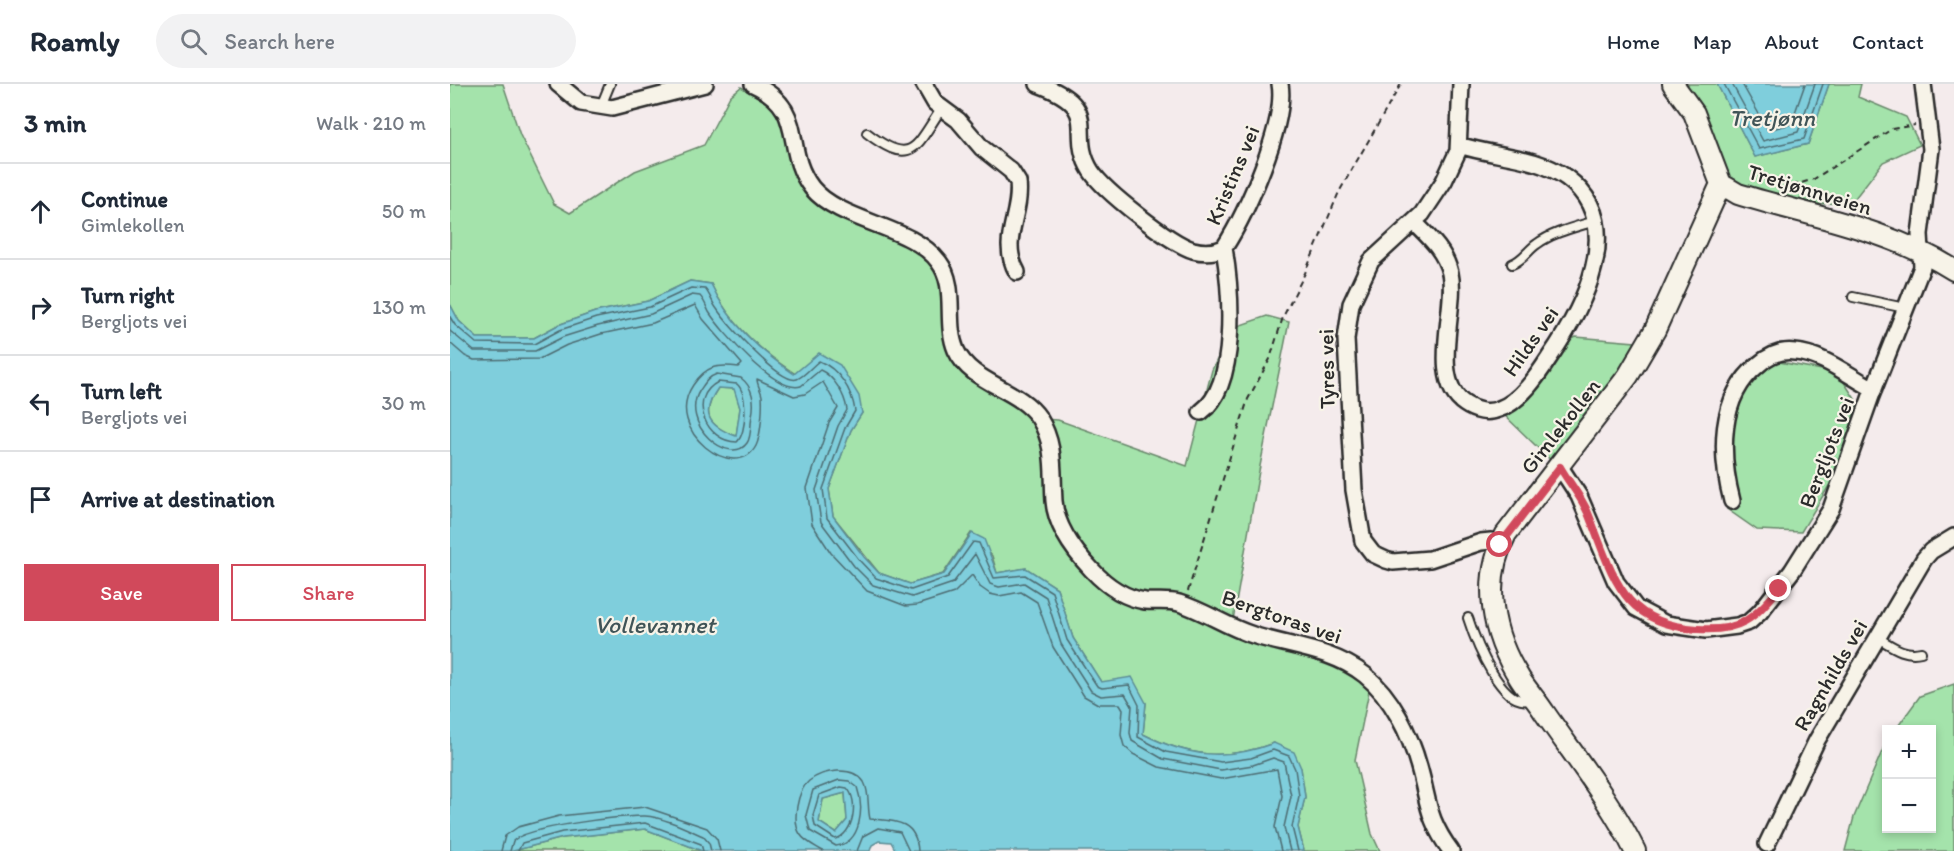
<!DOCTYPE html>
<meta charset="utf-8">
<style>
:root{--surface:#fff;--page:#f2f2f3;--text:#1f2937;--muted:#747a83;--line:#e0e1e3;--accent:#d1495b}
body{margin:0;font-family:Itim,sans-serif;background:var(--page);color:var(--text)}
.controls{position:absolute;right:18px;bottom:18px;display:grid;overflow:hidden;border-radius:0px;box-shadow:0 3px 9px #0003}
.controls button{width:54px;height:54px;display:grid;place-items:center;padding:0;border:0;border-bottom:2px solid var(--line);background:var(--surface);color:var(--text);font:30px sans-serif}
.stop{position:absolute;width:18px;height:18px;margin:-14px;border:4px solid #d1495b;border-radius:50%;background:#fff}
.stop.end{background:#d1495b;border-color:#fff;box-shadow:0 2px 6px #0008}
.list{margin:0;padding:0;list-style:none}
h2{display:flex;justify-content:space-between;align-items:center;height:78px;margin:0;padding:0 24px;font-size:26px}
h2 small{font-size:20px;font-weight:400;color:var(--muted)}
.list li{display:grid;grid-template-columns:39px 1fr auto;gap:18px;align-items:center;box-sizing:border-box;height:96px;padding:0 24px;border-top:2px solid var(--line)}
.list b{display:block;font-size:22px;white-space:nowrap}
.list p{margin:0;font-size:20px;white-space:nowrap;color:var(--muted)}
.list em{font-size:20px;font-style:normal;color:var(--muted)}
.actions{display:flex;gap:12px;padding:18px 24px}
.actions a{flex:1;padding:14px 0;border:2px solid var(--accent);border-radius:0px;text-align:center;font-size:21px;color:var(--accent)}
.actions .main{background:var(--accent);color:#fff}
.icon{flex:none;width:33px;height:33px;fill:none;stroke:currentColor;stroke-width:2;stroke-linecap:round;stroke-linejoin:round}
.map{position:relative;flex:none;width:1504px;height:767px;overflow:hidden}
header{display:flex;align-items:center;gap:36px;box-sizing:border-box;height:84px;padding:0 30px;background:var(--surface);border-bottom:2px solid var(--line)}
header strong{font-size:28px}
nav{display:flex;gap:33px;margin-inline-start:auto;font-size:21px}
.search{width:420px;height:54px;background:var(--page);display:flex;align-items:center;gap:15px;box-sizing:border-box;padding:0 21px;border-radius:33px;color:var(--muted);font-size:22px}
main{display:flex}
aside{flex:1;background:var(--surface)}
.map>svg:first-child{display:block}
</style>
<header>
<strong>Roamly</strong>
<div class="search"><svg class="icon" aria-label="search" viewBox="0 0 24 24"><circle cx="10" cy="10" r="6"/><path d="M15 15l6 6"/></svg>Search here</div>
<nav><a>Home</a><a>Map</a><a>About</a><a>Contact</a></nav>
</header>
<main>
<aside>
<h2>3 min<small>Walk · 210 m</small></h2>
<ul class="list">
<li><svg class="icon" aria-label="ahead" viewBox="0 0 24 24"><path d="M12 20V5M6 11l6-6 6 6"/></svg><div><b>Continue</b><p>Gimlekollen</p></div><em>50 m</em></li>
<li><svg class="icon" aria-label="right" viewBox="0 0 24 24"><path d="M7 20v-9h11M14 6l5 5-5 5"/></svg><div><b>Turn right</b><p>Bergljots vei</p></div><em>130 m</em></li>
<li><svg class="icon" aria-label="left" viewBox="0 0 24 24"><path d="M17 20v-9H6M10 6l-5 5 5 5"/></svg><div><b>Turn left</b><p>Bergljots vei</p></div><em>30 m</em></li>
<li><svg class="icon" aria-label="arrive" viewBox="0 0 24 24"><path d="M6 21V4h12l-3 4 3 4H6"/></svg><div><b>Arrive at destination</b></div></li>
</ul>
<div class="actions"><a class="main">Save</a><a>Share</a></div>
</aside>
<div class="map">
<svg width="1504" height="767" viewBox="0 0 1504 767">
<rect width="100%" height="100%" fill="#f4ebec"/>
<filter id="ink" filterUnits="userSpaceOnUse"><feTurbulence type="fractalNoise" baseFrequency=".0167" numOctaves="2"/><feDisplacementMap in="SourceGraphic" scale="12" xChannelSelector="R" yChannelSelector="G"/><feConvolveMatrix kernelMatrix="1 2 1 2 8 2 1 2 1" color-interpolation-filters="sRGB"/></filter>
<g filter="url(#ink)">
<path fill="#a4e3ab" stroke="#68876b" stroke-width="1.5" d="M 0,0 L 53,0 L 70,51 L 104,120 L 120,129 L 185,87 L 254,61 L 280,12 L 291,3 L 337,30 L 362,103 L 482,173 L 502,239 L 527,292 L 590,335 L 608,336 L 737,382 L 762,286 L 782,244 L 817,232 L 839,238 L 809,387 L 783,536 L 873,571 L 920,602 L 905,676 L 922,750 L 930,767 L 854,767 L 848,743 L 855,713 L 851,684 L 824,659 C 776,677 739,673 693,650 L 696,619 L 651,598 L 623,554 L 607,504 L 576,484 L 547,489 L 542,472 L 521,449 L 493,490 L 460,500 L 429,489 L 383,432 L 379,405 L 401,346 L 412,329 C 352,295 291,264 261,200 L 240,197 L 198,217 L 145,228 L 108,241 L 84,254 L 27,254 L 9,237 L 0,220 Z
M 1230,0 L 1267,0 L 1305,73 L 1358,60 L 1379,0 L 1411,0 L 1408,13 L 1456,33 L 1470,61 L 1433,78 L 1402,118 L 1353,121 L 1277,108 Z
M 1126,253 L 1197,259 L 1114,389 L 1048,325 L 1103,265 Z
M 1319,276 L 1388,289 L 1407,318 L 1391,382 L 1351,448 L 1307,446 L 1277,425 L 1276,359 L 1279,314 Z
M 268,304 L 285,305 L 290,324 L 286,353 C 258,341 250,331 268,304 Z
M 1504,600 L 1504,767 L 1395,767 L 1404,733 L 1436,658 L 1436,744 L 1482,744 L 1482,646 L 1446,645 L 1470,612 Z
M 395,709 L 397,736 L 386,749 L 369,738 L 373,715 Z
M 195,745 L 252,767 L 63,767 L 113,754 Z"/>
<path fill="#7fcedc" stroke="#5d8d95" stroke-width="1.5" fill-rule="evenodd" d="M 1267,0 L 1379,0 L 1358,60 L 1305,73 Z
M 240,197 L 261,200 C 279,239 309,266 344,290 L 369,269 L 390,281 L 409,312 L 412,329 L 401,346 L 379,405 L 383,432 L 414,473 L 429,489 L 460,500 L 494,490 L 522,449 L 534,455 L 547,489 L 576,484 L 607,504 L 623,554 L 651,598 L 682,593 L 696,619 L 693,650 C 739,673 776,677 824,659 L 844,668 L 851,684 L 855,713 L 848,743 L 854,767 L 446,767 L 441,758 L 429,757 L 422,761 L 420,767 L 252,767 L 195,745 L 113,754 L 63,767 L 0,767 L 0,220 L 9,237 L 27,254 L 84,254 L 108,241 L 145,228 L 198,217 ZM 268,304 L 284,305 L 290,324 L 286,352 C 258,342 250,330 268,304 ZM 395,709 L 397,736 L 386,749 L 369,738 L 373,715 Z"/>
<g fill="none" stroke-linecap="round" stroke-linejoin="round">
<path stroke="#4d6c72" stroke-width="1.5" d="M 1274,0 L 1309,65 L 1354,55 L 1373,0
M 1282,0 L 1313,57 L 1348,48 L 1365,0
M 1292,0 L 1318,46 L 1341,40 L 1355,0
M 0,233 L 5,241 L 26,259 L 84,260 L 110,246 L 146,234 L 200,223 L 241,204 L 255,205 C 260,210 262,219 267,225 C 276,239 331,301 347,295 C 355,292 362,282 369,277 C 389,285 402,306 405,327 L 395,344 L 373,405 L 377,434 L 410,477 L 426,494 L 461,506 L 498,493 L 523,458 L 529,459 L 544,494 L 575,491 L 602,508 L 617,556 L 647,602 L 652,604 L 679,601 L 689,621 L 688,653 L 716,668 L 771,678 L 801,674 L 823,666 L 839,672 L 845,685 L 849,712 L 842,743 L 848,767
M 0,247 L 24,267 L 85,267 L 113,253 L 148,242 L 201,230 L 242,211 L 250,212 C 254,216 256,222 259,228 C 272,248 326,310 351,302 L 370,286 C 384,292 395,311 397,326 L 388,342 L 366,406 L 371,438 L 404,482 L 423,501 L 462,513 L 503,499 L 525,470 L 540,500 L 549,503 L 574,499 L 596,513 L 611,560 L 641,607 L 651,612 L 675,610 L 682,622 L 680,649 L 682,657 L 713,675 L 771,686 L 803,681 L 823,674 L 834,678 L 841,712 L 834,743 L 840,767
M 0,259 L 15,272 L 24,276 L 89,275 L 117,261 L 151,250 L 203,239 L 245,221 L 253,235 L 292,280 L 289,283 C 266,280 256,282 243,301 C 212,347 286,400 306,362 C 311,352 313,323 312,312 C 311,306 307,301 307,295 L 344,312 L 355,310 L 373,298 L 388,324 L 379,339 L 357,404 L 362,440 L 381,469 L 417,507 L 456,522 L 467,521 L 504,509 L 522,491 L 530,503 L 540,510 L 549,512 L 571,508 L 587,518 L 603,563 L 634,612 L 648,620 L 670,620 L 673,625 L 671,651 L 674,662 L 683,670 L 709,683 L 771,695 L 827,685 L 832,712 L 825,743 L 831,767
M 267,290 L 291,294 C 303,303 305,318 302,332 C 300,340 302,352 297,359 C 280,383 228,340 250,306 C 255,299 258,293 267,290 Z
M 268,298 L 287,300 C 298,310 297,349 287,358 C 256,358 237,314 268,298 Z
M 389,696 L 399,697 L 407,703 C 414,723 412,759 386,762 L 360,747 L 356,731 L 363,706 Z
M 391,703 L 397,704 C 409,716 404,751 385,755 L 365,742 L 363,731 L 369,711 Z
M 51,767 L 55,752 L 68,743 L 109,732 L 195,723 L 257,744 L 267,755 L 270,767
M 60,767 L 63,757 C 76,743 174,731 195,732 C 213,733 237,745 253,752 L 259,759 L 261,767
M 68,767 L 72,759 L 112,748 L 195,739 L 251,760 L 253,767
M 373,767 C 365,762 355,758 350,750 C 342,737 347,707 359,697 C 373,686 403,681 414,698 C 420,709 417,723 420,735 C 443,737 466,735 468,767
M 407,767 L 413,752 L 428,744 L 450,748 L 459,767"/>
<defs>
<path id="service" d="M 151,22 L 160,0
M 417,49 C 464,85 466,61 492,24
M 1062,180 C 1073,176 1078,166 1087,160 C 1103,148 1126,143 1145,137
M 1403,213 L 1455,224
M 1018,534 C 1025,556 1053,630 1083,614
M 1428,554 C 1442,562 1454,572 1471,568"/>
<path id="minor" d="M 108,0 L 131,19 L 162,24 L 255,0
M 303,0 C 359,26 331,64 362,104 C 391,139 462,141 489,178 C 508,203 494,238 506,266 C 521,300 569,304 589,334 C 606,361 602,387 604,417 C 606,442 625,468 642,486 C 656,501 675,514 695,517 C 707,518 718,516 729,519 C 755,527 777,543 803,551 C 840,563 882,565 915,591 C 942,613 960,650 969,683 C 979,718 977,735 1001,767
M 474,0 L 485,19 L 508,36 L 532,64 L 561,87 L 568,98 C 572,131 549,156 567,188
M 588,0 C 656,25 616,47 641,87 C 654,107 720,159 743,166 C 754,169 763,169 774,164 C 796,130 837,39 830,0
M 1011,0 L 1008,67 L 994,97 L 972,130 L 921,177 L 901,220 L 896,255 L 904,406 L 913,457 L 923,470 L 936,476 L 943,478 L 980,475 L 1031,458 L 1041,457 L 1050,461
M 964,138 C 979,153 995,167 1000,189 C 1008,224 978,295 1015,320 C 1025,327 1038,330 1049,325 C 1070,318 1088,291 1099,274 C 1132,226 1179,140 1117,94 C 1085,71 1045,73 1009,61
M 751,328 C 789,301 781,206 774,164
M 1110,383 L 1129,412 L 1166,498 L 1186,524 L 1216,540 L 1256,546 L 1287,542 L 1299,538 L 1310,528 L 1342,487 L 1381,425 L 1421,312 L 1472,183 L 1470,150 L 1481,65 L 1473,0
M 1282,417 C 1270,371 1268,313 1308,281 C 1319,271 1330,266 1345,268 C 1373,270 1400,293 1424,305
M 1317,760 L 1367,656 L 1474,475 L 1481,467 L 1504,453"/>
<path id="tertiary" d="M 1223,0 L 1244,29 L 1271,100 L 1288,110 C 1360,132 1439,145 1504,186
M 1185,767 C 1161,718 1125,673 1094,628 C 1087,617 1077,606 1070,595 C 1042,551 1031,497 1056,450 L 1178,292 L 1205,246 L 1271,100"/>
</defs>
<use href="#service" stroke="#2b2b2b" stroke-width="12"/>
<use href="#minor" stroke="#2b2b2b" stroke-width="20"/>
<use href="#tertiary" stroke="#2b2b2b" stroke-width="24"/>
<path stroke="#2b2b2b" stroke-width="2" stroke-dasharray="6 4.5" stroke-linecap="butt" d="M 1332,105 L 1364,95 L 1442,45 L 1465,41
M 738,507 L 798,315 L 820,275 L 833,233 L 855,189 L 889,108 L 951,0"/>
<use href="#service" stroke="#f7f3e8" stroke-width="8"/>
<use href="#minor" stroke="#f7f3e8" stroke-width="15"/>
<use href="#tertiary" stroke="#f7f3e8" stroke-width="20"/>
</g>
</g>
<g fill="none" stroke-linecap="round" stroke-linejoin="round" filter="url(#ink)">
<path stroke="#d1495b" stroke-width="8" d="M 1050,461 L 1110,383 C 1119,399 1131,412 1138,429 C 1163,490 1170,540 1248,545 C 1290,548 1303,535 1329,505"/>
</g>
<g text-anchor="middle" stroke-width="4.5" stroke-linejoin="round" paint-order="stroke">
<g font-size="22" fill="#2b2b2b" stroke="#f7f3e8">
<text transform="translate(782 91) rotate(-67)" y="8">Kristins vei</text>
<text transform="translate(1360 105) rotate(17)" y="8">Tretjønnveien</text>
<text transform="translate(1080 257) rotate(-55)" y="8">Hilds vei</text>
<text transform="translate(876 285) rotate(-91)" y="8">Tyres vei</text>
<text transform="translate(1110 342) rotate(-52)" y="8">Gimlekollen</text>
<text transform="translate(1376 368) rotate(-69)" y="8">Bergljots vei</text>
<text transform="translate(832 532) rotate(19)" y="8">Bergtoras vei</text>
<text transform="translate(1380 591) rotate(-60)" y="8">Ragnhilds vei</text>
</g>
<g font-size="24" font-style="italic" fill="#405457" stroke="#f7f3e8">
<text x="1322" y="42">Tretjønn</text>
<text x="205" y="549">Vollevannet</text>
</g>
</g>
</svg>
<div class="controls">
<button>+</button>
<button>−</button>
</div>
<div class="stop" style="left:1050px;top:461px"></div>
<div class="stop end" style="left:1329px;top:505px"></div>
</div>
</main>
